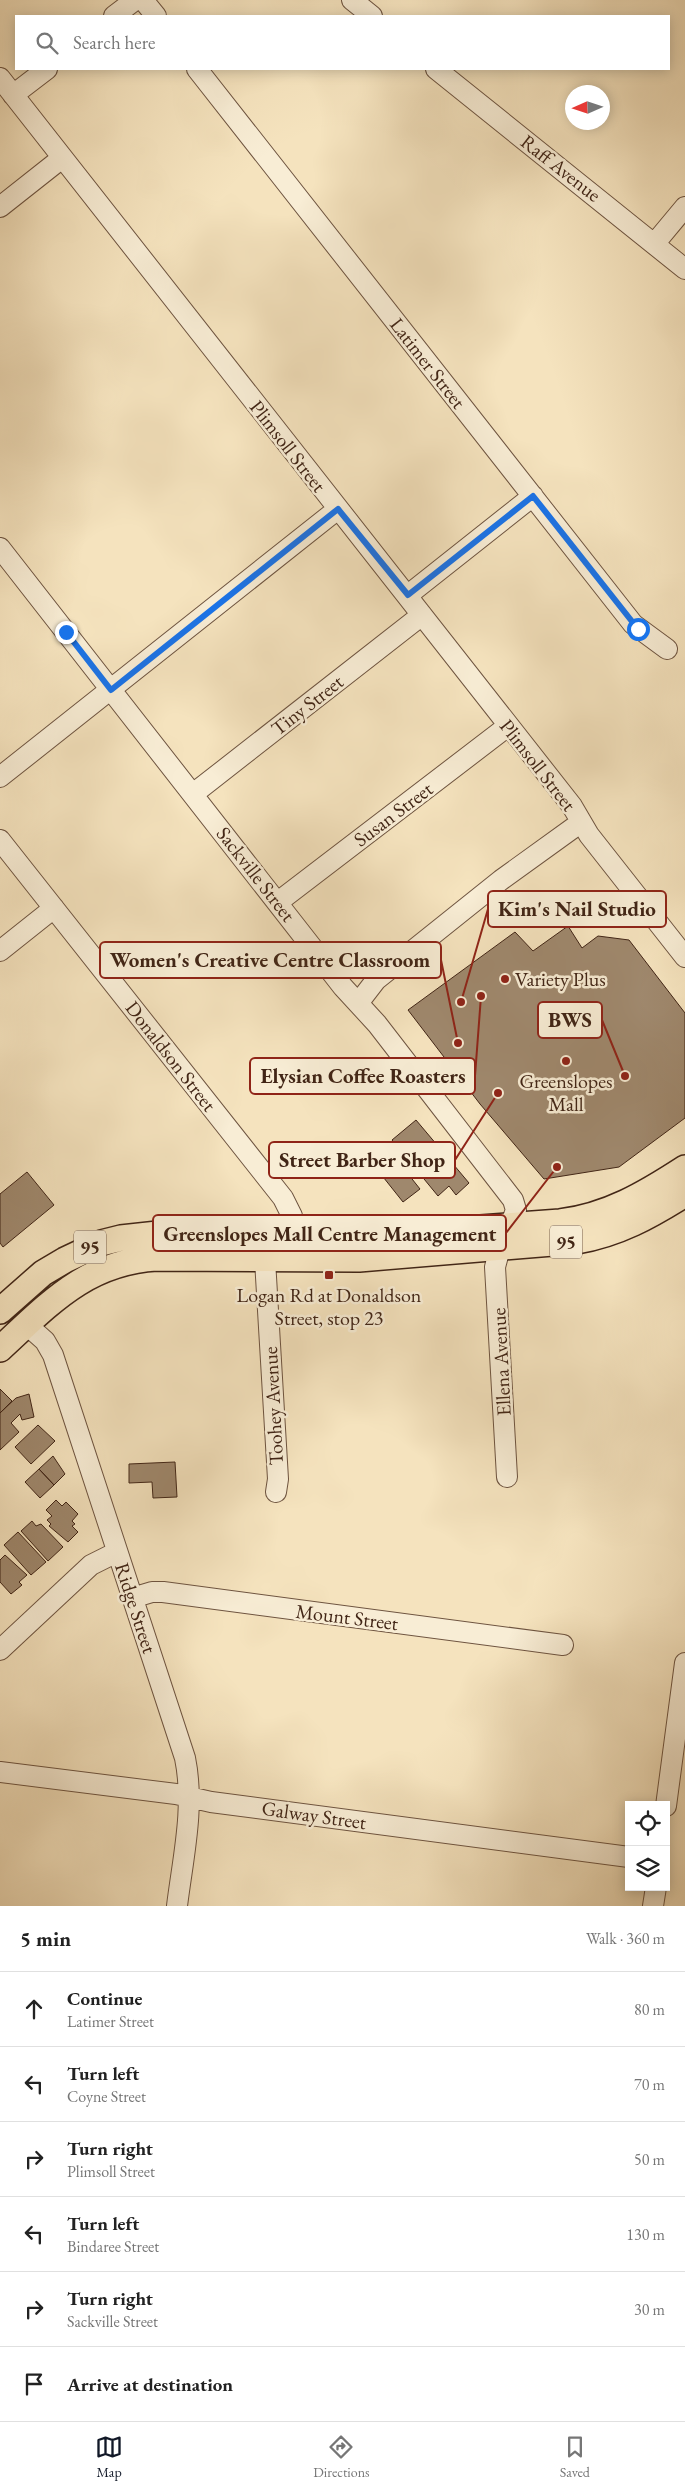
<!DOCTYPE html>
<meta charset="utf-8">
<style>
:root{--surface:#fff;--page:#f6f6f6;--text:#222;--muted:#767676;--line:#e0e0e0;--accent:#111827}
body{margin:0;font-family:"EB Garamond",serif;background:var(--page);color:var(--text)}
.controls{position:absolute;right:15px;bottom:15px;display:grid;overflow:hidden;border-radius:0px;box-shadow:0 2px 12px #0003}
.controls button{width:45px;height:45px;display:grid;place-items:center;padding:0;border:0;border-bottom:1px solid var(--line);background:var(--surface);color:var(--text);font:25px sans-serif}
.compass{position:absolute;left:565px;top:85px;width:45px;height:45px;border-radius:50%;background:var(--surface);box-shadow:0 2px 12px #0003;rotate:267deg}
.stop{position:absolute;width:15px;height:15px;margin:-11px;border:4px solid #1a73e8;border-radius:50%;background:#fff}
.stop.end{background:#1a73e8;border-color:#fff;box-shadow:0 1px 5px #0008}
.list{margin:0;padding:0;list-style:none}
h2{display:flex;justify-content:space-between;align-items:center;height:65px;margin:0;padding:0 20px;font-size:21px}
h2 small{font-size:16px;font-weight:400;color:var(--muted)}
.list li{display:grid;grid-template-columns:32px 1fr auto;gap:15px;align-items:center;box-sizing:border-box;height:75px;padding:0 20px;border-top:1px solid var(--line)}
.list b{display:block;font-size:19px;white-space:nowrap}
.list p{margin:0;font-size:16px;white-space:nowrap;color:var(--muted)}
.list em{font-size:16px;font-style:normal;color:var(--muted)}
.icon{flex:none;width:28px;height:28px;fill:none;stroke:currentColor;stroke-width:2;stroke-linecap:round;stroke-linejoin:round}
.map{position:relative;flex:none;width:685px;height:1906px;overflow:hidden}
.search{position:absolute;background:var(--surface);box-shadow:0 2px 12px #0003;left:15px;right:15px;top:15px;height:55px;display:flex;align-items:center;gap:12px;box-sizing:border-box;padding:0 18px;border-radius:0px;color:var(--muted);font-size:19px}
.sheet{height:515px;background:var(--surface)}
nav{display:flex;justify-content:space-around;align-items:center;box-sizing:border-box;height:70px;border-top:1px solid var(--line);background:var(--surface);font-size:14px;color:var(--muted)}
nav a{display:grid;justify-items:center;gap:2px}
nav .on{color:var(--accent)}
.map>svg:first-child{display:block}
</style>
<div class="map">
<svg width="685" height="1906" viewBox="0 0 685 1906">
<rect width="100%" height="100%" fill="#f5e3be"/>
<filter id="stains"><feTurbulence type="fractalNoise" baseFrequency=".004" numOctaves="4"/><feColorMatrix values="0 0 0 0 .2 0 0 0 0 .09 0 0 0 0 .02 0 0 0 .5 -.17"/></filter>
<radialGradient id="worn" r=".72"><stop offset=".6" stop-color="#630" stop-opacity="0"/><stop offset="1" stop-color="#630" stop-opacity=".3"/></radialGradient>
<path fill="#9f886d" stroke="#412516" d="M 568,926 L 582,948 L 598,936 L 629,940 L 685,1013 L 685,1118 L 619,1167 L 544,1179 L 480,1104 L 408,1010 L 515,932 L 533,951 Z
M 416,1120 L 469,1183 L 456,1195 L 449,1186 L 438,1196 L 392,1140 Z
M 385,1145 L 420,1189 L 403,1202 L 368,1158 Z
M 27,1172 L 54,1205 L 3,1247 L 0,1243 L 0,1194 Z
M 0,1389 L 12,1401 L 0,1413 Z
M 29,1394 L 34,1417 L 22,1420 L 20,1414 L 11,1423 L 19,1432 L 0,1450 L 0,1413 L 16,1398 Z
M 38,1425 L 55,1441 L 31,1464 L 15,1447 Z
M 53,1456 L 65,1474 L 54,1485 L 39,1469 Z
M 175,1462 L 177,1497 L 153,1498 L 152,1482 L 129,1483 L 129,1464 Z
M 39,1469 L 54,1485 L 40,1498 L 25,1482 Z
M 56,1500 L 62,1506 L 66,1502 L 78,1514 L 72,1521 L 75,1524 L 72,1526 L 78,1532 L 68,1542 L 49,1526 L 51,1524 L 47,1520 L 52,1516 L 46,1510 Z
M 32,1521 L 36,1526 L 41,1524 L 63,1547 L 48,1561 L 21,1531 Z
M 18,1532 L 46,1562 L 31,1575 L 4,1545 Z
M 5,1555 L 27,1575 L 19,1582 L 22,1585 L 11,1594 L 0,1582 L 0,1560 Z"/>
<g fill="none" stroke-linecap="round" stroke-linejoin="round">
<defs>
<path id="minor" d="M 143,0 L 156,16
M 352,0 L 372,16
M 114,16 L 135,0
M 197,69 L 633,624 L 667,649
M 436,69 L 685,269
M 0,78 L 572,806 L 589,835 L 685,957
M 13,95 L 47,69
M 0,207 L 62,158
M 655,243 L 685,207
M 0,548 L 343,987 L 377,1024 L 513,1200 L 516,1210 L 510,1226
M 408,595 L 533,496
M 0,777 L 338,509
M 193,794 L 422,615
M 0,840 L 283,1198 L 292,1216 L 291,1249
M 278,902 L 508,726
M 0,951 L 54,908
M 359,1002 L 376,980 L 501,880 L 580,823
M 500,1248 L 495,1267 L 507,1477
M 265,1260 L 278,1479 L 276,1492
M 27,1325 L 45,1341 L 53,1355 L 185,1758 C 195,1807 183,1857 177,1906
M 132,1598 L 152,1592 L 163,1592 L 563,1645
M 0,1650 L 91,1565 L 117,1552
M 0,1772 L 176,1794 L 211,1802 L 629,1857
M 666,1806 L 685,1663
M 653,1906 L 656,1887"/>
<path id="major" d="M 0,1311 L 43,1273 L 65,1260 L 101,1243 L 121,1238 L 167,1233 L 372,1236 L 560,1222 C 608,1216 645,1194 685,1168
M 0,1349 C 49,1304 86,1262 157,1258 L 359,1259 L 577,1241 C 618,1234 650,1216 685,1194"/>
</defs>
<use href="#minor" stroke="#6e5440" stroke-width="22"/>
<use href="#major" stroke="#412516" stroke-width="28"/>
<use href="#minor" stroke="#f8edd5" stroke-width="20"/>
<use href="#major" stroke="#f5e3be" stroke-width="25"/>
</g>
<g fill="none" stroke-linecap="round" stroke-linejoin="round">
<path stroke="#1a73e8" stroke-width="6" d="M 66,632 L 111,690 L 338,509 L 408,595 L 533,496 L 638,629"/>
</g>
<g fill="#8f2418" stroke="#f8edd5" stroke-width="2">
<circle cx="505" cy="979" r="5"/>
<circle cx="566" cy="1061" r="5"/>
<rect x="324" y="1270" width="10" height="10" rx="2.5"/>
</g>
<g text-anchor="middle" stroke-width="5" stroke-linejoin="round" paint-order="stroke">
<g fill="#f8edd5" stroke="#78614f" stroke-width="1">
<rect x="550" y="1225.5" width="32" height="33" rx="4"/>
<rect x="74" y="1230.5" width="32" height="33" rx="4"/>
</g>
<g font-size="19" font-weight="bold" fill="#412516">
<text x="566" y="1249">95</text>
<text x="90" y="1254">95</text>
</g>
<g font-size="20" fill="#412516" stroke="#f8edd5">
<text transform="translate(561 168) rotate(38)" y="7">Raff Avenue</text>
<text transform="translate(428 363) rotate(52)" y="7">Latimer Street</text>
<text transform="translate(288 446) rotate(52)" y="7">Plimsoll Street</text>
<text transform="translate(307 705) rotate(-38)" y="7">Tiny Street</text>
<text transform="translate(538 765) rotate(52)" y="7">Plimsoll Street</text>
<text transform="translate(393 814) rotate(-37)" y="7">Susan Street</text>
<text transform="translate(256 874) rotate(52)" y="7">Sackville Street</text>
<text transform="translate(171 1056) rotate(52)" y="7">Donaldson Street</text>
<text transform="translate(501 1362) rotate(-93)" y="7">Ellena Avenue</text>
<text transform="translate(273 1406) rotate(-93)" y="7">Toohey Avenue</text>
<text transform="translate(136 1608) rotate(72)" y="7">Ridge Street</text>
<text transform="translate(347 1617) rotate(7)" y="7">Mount Street</text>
<text transform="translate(314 1815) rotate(8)" y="7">Galway Street</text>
</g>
<g font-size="20" fill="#412516" stroke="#f8edd5">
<text x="515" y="986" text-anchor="start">Variety Plus</text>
<text x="566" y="1088">Greenslopes<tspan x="566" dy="23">Mall</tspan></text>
<text x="329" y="1302">Logan Rd at Donaldson<tspan x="329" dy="23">Street, stop 23</tspan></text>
</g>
</g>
<path fill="none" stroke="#8f2418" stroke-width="2" d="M461 1002L488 909M458 1043L441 960M625 1076L602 1020M481 996L475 1076M498 1093L455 1160M557 1167L506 1233"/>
<g fill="#8f2418" stroke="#f8edd5" stroke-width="2">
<circle cx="461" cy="1002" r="5"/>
<circle cx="458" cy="1043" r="5"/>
<circle cx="625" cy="1076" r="5"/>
<circle cx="481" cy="996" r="5"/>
<circle cx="498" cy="1093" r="5"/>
<circle cx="557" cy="1167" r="5"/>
</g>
<g fill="#f8edd5" stroke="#8f2418" stroke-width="2">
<rect x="488" y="891" width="178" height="36" rx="5"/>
<rect x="100" y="942" width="341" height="36" rx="5"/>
<rect x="538" y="1002" width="64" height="36" rx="5"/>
<rect x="250" y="1058" width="225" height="36" rx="5"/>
<rect x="269" y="1142" width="186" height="36" rx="5"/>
<rect x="153" y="1215" width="353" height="36" rx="5"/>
</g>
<g font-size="21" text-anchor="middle" font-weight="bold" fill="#412516">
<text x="577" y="916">Kim's Nail Studio</text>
<text x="270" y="967">Women's Creative Centre Classroom</text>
<text x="570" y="1027">BWS</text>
<text x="363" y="1083">Elysian Coffee Roasters</text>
<text x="362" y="1167">Street Barber Shop</text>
<text x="330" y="1241">Greenslopes Mall Centre Management</text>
</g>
<rect width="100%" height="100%" filter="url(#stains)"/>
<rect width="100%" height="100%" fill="url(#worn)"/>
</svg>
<div class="controls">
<button><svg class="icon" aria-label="locate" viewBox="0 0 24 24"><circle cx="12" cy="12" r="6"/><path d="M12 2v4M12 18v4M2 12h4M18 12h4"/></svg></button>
<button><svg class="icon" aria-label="layers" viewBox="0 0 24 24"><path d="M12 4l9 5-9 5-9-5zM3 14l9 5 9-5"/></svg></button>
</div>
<svg class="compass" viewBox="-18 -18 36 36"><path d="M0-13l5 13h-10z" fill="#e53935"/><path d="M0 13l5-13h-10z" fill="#767676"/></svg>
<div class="stop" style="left:638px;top:629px"></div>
<div class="stop end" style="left:66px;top:632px"></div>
<div class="search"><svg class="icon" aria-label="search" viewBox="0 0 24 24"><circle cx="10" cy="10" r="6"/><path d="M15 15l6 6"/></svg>Search here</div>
</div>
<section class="sheet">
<h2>5 min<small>Walk · 360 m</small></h2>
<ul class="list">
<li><svg class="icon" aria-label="ahead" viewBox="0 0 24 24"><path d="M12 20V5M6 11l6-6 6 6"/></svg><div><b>Continue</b><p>Latimer Street</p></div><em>80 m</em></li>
<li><svg class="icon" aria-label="left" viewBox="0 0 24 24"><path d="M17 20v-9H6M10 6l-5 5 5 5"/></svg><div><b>Turn left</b><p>Coyne Street</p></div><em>70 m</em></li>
<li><svg class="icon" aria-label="right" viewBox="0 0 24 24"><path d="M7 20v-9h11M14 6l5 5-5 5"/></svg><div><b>Turn right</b><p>Plimsoll Street</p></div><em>50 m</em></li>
<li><svg class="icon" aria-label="left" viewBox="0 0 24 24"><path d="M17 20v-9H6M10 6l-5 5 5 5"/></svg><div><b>Turn left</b><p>Bindaree Street</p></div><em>130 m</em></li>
<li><svg class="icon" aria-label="right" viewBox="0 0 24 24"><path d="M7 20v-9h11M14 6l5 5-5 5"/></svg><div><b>Turn right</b><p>Sackville Street</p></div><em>30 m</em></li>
<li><svg class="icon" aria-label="arrive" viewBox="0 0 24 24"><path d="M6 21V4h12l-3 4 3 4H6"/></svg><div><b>Arrive at destination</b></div></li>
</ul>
</section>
<nav>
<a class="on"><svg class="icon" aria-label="map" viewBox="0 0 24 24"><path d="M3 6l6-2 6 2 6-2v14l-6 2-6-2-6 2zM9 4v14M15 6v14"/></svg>Map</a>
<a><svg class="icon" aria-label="directions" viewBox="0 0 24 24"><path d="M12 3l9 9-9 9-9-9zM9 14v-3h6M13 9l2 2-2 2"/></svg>Directions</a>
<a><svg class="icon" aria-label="saved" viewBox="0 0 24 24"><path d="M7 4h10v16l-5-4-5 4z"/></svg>Saved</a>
</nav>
